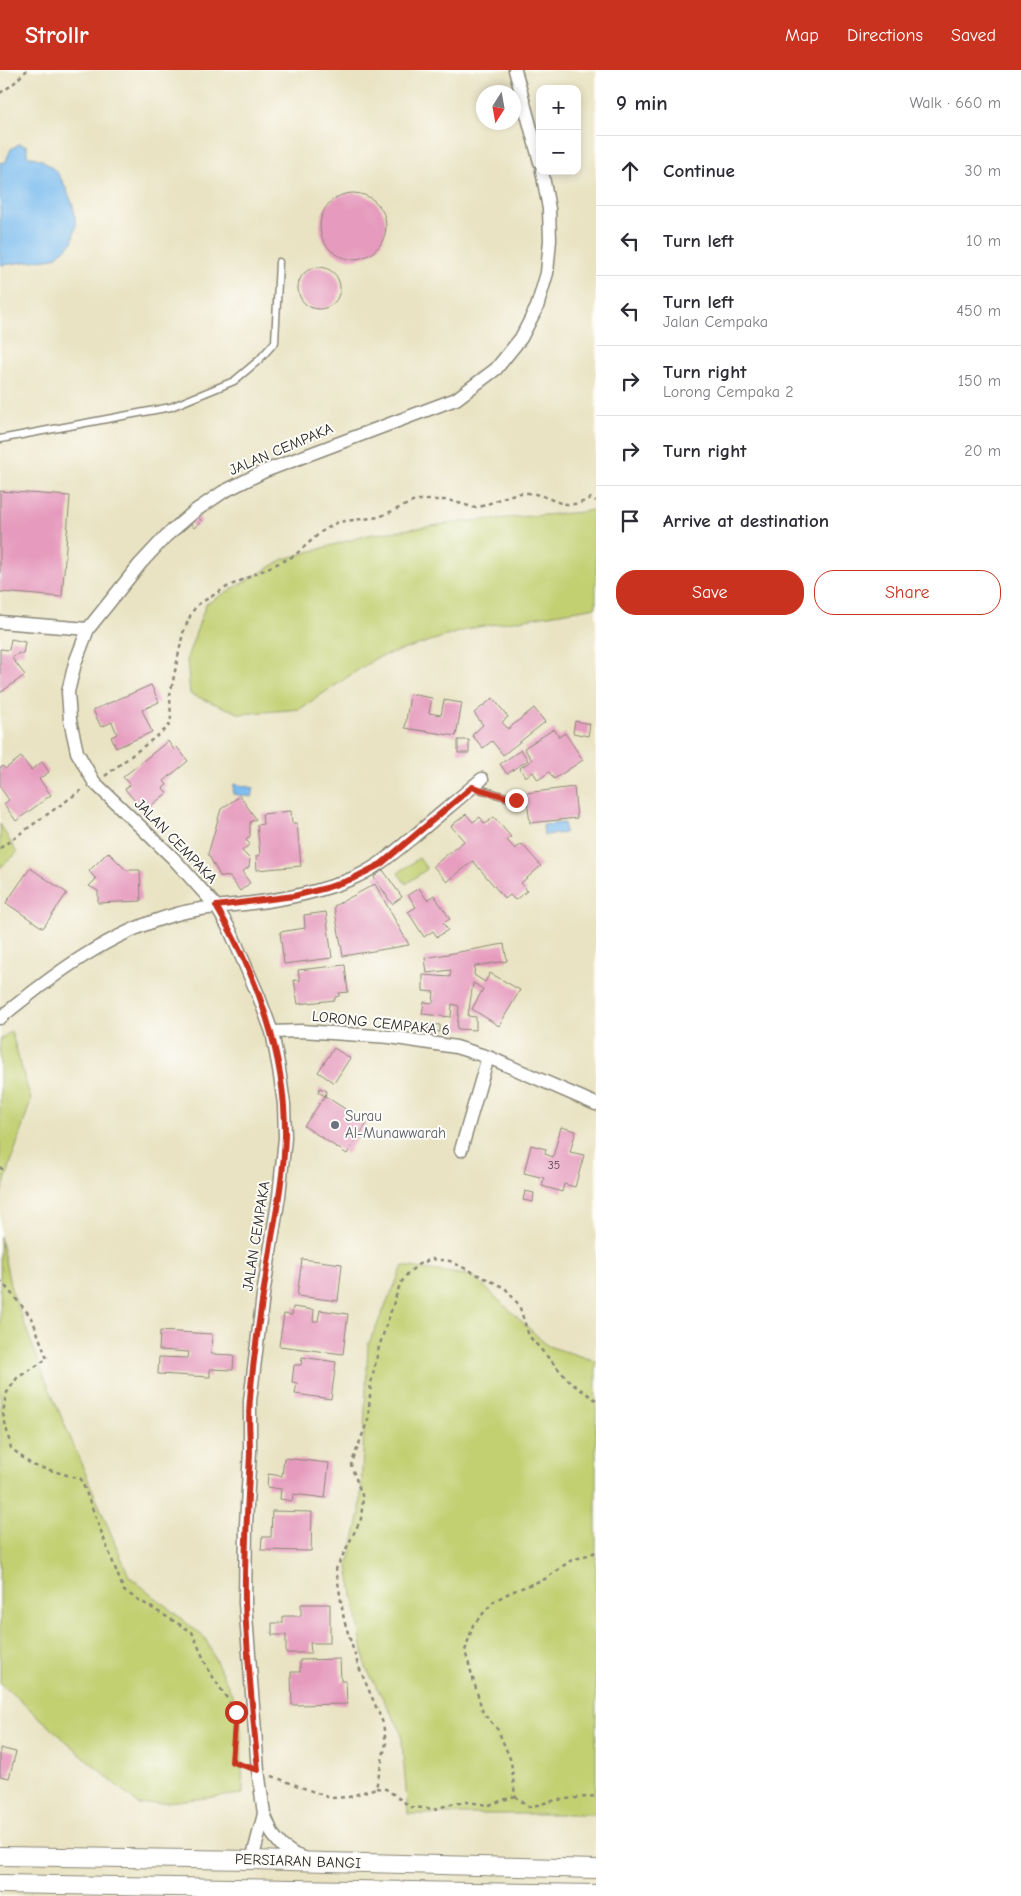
<!DOCTYPE html>
<meta charset="utf-8">
<style>
:root{--surface:#fff;--page:#f2f2f3;--text:#2b2b33;--muted:#7c7c81;--line:#e1e1e2;--accent:#c8321e}
body{margin:0;font-family:"Comic Neue",sans-serif;background:var(--page);color:var(--text)}
.controls{position:absolute;right:15px;top:15px;display:grid;overflow:hidden;border-radius:10px;box-shadow:0 2px 8px #0003}
.controls button{width:45px;height:45px;display:grid;place-items:center;padding:0;border:0;border-bottom:1px solid var(--line);background:var(--surface);color:var(--text);font:25px sans-serif}
.compass{position:absolute;left:476px;top:15px;width:45px;height:45px;border-radius:50%;background:var(--surface);box-shadow:0 2px 8px #0003;rotate:191deg}
.stop{position:absolute;width:15px;height:15px;margin:-11px;border:4px solid #c8321e;border-radius:50%;background:#fff}
.stop.end{background:#c8321e;border-color:#fff;box-shadow:0 1px 5px #0008}
.list{margin:0;padding:0;list-style:none}
h2{display:flex;justify-content:space-between;align-items:center;height:65px;margin:0;padding:0 20px;font-size:21px}
h2 small{font-size:16px;font-weight:400;color:var(--muted)}
.list li{display:grid;grid-template-columns:32px 1fr auto;gap:15px;align-items:center;box-sizing:border-box;height:70px;padding:0 20px;border-top:1px solid var(--line)}
.list b{display:block;font-size:19px;white-space:nowrap}
.list p{margin:0;font-size:16px;white-space:nowrap;color:var(--muted)}
.list em{font-size:16px;font-style:normal;color:var(--muted)}
.actions{display:flex;gap:10px;padding:15px 20px}
.actions a{flex:1;padding:11px 0;border:1px solid var(--accent);border-radius:20px;text-align:center;font-size:18px;color:var(--accent)}
.actions .main{background:var(--accent);color:#fff}
.icon{flex:none;width:28px;height:28px;fill:none;stroke:currentColor;stroke-width:2;stroke-linecap:round;stroke-linejoin:round}
.map{position:relative;flex:none;width:596px;height:1826px;overflow:hidden}
header{display:flex;align-items:center;gap:30px;box-sizing:border-box;height:70px;padding:0 25px;background:var(--accent);color:#fff}
header strong{font-size:24px}
nav{display:flex;gap:28px;margin-inline-start:auto;font-size:18px}
main{display:flex}
aside{flex:1;background:var(--surface)}
.map>svg:first-child{display:block}
</style>
<header>
<strong>Strollr</strong>
<nav><a>Map</a><a>Directions</a><a>Saved</a></nav>
</header>
<main>
<div class="map">
<svg width="596" height="1826" viewBox="0 0 596 1826">
<rect width="100%" height="100%" fill="#fdfcf7"/>
<filter id="ink" filterUnits="userSpaceOnUse"><feTurbulence type="fractalNoise" baseFrequency=".02" numOctaves="2"/><feDisplacementMap in="SourceGraphic" scale="10" xChannelSelector="R" yChannelSelector="G"/><feConvolveMatrix kernelMatrix="1 2 1 2 8 2 1 2 1" color-interpolation-filters="sRGB"/></filter>
<filter id="wash" filterUnits="userSpaceOnUse"><feTurbulence type="fractalNoise" baseFrequency=".0096" numOctaves="4" result="noise"/><feDisplacementMap in="SourceGraphic" scale="20" xChannelSelector="R" yChannelSelector="G"/><feGaussianBlur stdDeviation="1.12" result="paint"/><feColorMatrix in="noise" values="0 0 0 0 0 0 0 0 0 0 0 0 0 0 0 0 0 1.4 0 .05"/><feComposite in="paint" operator="in"/></filter>
<g filter="url(#wash)">
<rect width="100%" height="100%" fill="#e9e3c3"/>
<path fill="#c2d072" stroke="#767e4e" d="M 596,439 L 596,537 L 472,558 L 376,588 L 300,639 L 241,644 L 190,624 L 187,588 L 206,534 L 284,489 L 368,465 L 467,451 L 583,442 Z
M 0,754 L 17,783 L 0,798 Z
M 419,788 L 427,799 L 406,814 L 398,803 Z
M 11,961 L 31,1030 L 0,1127 L 0,970 Z
M 0,1166 L 11,1219 L 44,1306 L 129,1506 L 205,1568 L 240,1641 L 243,1724 L 139,1735 L 0,1613 Z
M 403,1196 L 473,1206 L 548,1276 L 596,1291 L 596,1744 L 408,1744 L 401,1661 L 366,1598 L 348,1497 L 360,1443 L 368,1275 Z"/>
<path fill="#7abcef" stroke="#52748d" d="M 19,74 L 27,76 L 27,85 L 42,90 L 56,101 L 64,114 L 73,135 L 76,155 L 72,173 L 54,188 L 2,195 L 0,193 L 0,92 L 5,93 L 11,79 Z
M 234,714 L 254,718 L 252,727 L 233,724 Z
M 564,753 L 565,763 L 544,765 L 543,755 Z"/>
<g id="blocks">
<path fill="#e69bbe" d="M320 156a33 33 0 1 1 66 0a33 33 0 1 1-66 0Z
M298 218a21 21 0 1 1 42 0a21 21 0 1 1-42 0Z
M 0,421 L 70,426 L 62,527 L 0,522 Z
M 198,447 L 202,451 L 194,458 L 191,453 Z
M 11,569 L 25,572 L 23,584 L 19,583 L 12,588 L 25,605 L 0,623 L 0,579 L 9,580 Z
M 151,615 L 159,632 L 142,640 L 152,662 L 116,678 L 111,667 L 117,664 L 112,652 L 101,657 L 93,640 Z
M 410,624 L 432,628 L 429,643 L 441,645 L 444,630 L 462,633 L 456,666 L 405,658 Z
M 493,628 L 508,647 L 502,652 L 508,659 L 534,638 L 545,652 L 503,685 L 492,671 L 483,678 L 472,665 L 483,655 L 474,643 Z
M 575,651 L 590,654 L 588,666 L 573,663 Z
M 554,659 L 559,667 L 565,663 L 583,690 L 554,709 L 549,702 L 538,710 L 533,702 L 525,707 L 520,698 L 532,690 L 524,678 Z
M 458,670 L 469,670 L 469,683 L 458,683 Z
M 168,671 L 174,680 L 177,677 L 188,691 L 164,711 L 167,715 L 163,718 L 167,723 L 148,738 L 143,733 L 139,736 L 125,719 L 130,715 L 123,707 Z
M 521,680 L 528,690 L 507,704 L 500,694 Z
M 21,687 L 31,700 L 42,692 L 49,702 L 39,709 L 51,725 L 16,751 L 4,734 L 9,730 L 0,717 L 0,698 L 3,696 L 5,699 Z
M 574,717 L 577,748 L 530,753 L 526,723 Z
M 240,726 L 256,749 L 250,752 L 250,766 L 246,770 L 250,774 L 242,781 L 250,789 L 249,797 L 242,802 L 250,813 L 240,821 L 230,807 L 220,806 L 208,784 L 221,739 Z
M 291,741 L 292,753 L 297,753 L 301,796 L 257,800 L 256,786 L 260,785 L 257,755 L 263,754 L 262,744 Z
M 466,744 L 473,752 L 480,747 L 485,754 L 494,747 L 511,767 L 507,770 L 515,779 L 522,774 L 541,796 L 521,813 L 527,821 L 515,830 L 510,825 L 505,829 L 473,791 L 447,812 L 433,796 L 464,771 L 451,756 Z
M 108,782 L 126,800 L 140,800 L 141,831 L 98,833 L 98,821 L 89,816 L 96,809 L 89,801 Z
M 30,798 L 67,823 L 43,858 L 6,833 Z
M 383,800 L 402,827 L 392,834 L 374,807 Z
M 375,814 L 409,875 L 343,886 L 334,836 Z
M 419,818 L 427,830 L 434,825 L 450,849 L 443,853 L 448,860 L 437,867 L 433,861 L 424,867 L 408,842 L 416,837 L 408,825 Z
M 326,842 L 332,888 L 284,894 L 280,862 L 305,858 L 304,845 Z
M 504,874 L 507,891 L 475,896 L 474,905 L 485,912 L 490,903 L 520,920 L 499,956 L 472,939 L 483,919 L 473,913 L 468,946 L 476,947 L 476,960 L 457,959 L 459,936 L 452,934 L 451,947 L 422,944 L 424,932 L 433,933 L 434,922 L 423,921 L 423,905 L 450,907 L 451,900 L 427,903 L 425,888 Z
M 345,895 L 348,922 L 339,923 L 339,926 L 335,927 L 335,930 L 298,934 L 294,910 L 300,911 L 298,900 Z
M 428,954 L 440,955 L 440,962 L 427,961 Z
M 334,978 L 350,988 L 334,1013 L 318,1002 Z
M 320,1018 L 327,1021 L 325,1026 L 318,1022 Z
M 325,1026 L 367,1053 L 347,1084 L 304,1056 Z
M 561,1057 L 576,1061 L 570,1082 L 584,1085 L 575,1117 L 564,1114 L 562,1122 L 542,1116 L 544,1108 L 524,1103 L 531,1075 L 546,1079 L 545,1084 L 553,1087 Z
M 525,1121 L 534,1123 L 533,1132 L 523,1130 Z
M 302,1189 L 342,1194 L 338,1231 L 297,1226 Z
M 293,1237 L 314,1240 L 313,1251 L 318,1251 L 320,1240 L 348,1244 L 343,1284 L 279,1276 L 284,1244 L 292,1245 Z
M 160,1261 L 212,1264 L 211,1284 L 234,1285 L 233,1300 L 210,1299 L 210,1307 L 158,1304 L 159,1287 L 188,1288 L 189,1282 L 159,1280 Z
M 302,1287 L 336,1292 L 331,1329 L 295,1324 L 297,1313 L 292,1312 L 294,1295 L 301,1295 Z
M 284,1388 L 329,1393 L 325,1428 L 293,1424 L 292,1431 L 280,1429 L 281,1419 L 267,1417 L 268,1404 L 282,1406 Z
M 272,1441 L 312,1442 L 311,1481 L 261,1480 L 262,1467 L 271,1467 Z
M 301,1534 L 330,1534 L 330,1573 L 310,1573 L 311,1583 L 286,1583 L 286,1565 L 272,1565 L 272,1553 L 283,1553 L 283,1546 L 301,1546 Z
M 340,1589 L 341,1611 L 346,1611 L 347,1634 L 292,1635 L 291,1602 L 300,1602 L 300,1590 Z
M 0,1678 L 16,1682 L 9,1708 L 0,1706 Z"/>
</g>
</g>
<g filter="url(#ink)">
<use href="#blocks" fill-opacity="0" stroke="#8a8777" stroke-width="1"/>
<g fill="none" stroke-linecap="round" stroke-linejoin="round">
<defs>
<path id="service" d="M 0,369 L 171,337 L 234,311 L 259,290 L 275,272 L 279,192
M 472,717 L 516,730"/>
<path id="minor" d="M 515,0 L 540,92
M 0,552 L 88,559
M 0,948 C 54,904 109,862 177,844 C 202,837 227,836 252,833 C 285,829 320,822 351,809 C 376,799 392,784 413,767 C 436,748 459,728 482,709
M 272,962 L 302,961 L 390,967 L 456,977 L 488,987 L 596,1034
M 461,1080 L 488,987
M 304,1788 L 295,1785 L 282,1776 L 273,1765 L 264,1744 L 258,1700 L 245,1533 L 246,1455 L 250,1380 L 250,1331 L 263,1225 L 279,1126 L 285,1068 L 284,1034 L 279,999 L 272,962 L 259,927 L 230,860 L 216,836 L 173,788 L 94,712 L 77,682 L 70,650 L 68,622 L 75,593 L 88,559 L 140,494 L 166,466 L 195,441 L 223,422 L 265,401 L 456,329 L 496,299 L 521,268 L 537,237 L 547,203 L 550,170 L 549,139 L 542,101
M 252,1790 L 264,1744"/>
<path id="secondary" d="M 0,1786 L 252,1790 L 596,1799
M 0,1814 L 596,1824"/>
</defs>
<use href="#service" stroke="#8a8777" stroke-width="9"/>
<use href="#minor" stroke="#8a8777" stroke-width="15"/>
<use href="#secondary" stroke="#8a8777" stroke-width="20"/>
<path stroke="#8a8777" stroke-width="2.5" stroke-dasharray="4 4" stroke-linecap="butt" d="M 0,23 L 12,15 L 27,0
M 105,706 L 166,659 L 171,653 L 170,625 L 183,563 L 191,544 L 197,535 L 227,517 L 294,486 L 321,462 L 338,452 L 379,447 L 417,430 L 448,430 L 476,438 C 494,433 509,422 528,423 C 554,425 562,444 591,428 L 596,431
M 0,778 L 83,719
M 0,1097 L 2,1099 L 0,1104
M 0,1210 L 32,1248 L 47,1289 L 17,1308 L 6,1324 L 3,1344 L 11,1378 L 32,1395 L 81,1409 L 124,1521 L 192,1562 L 209,1601 L 236,1642 L 232,1692 L 246,1696
M 272,1706 L 330,1728 L 349,1727 L 376,1718 L 386,1673 L 383,1653 L 358,1595 L 344,1550 L 336,1499 L 361,1449 L 363,1428 L 351,1395 L 368,1350 L 371,1313 L 379,1277 L 400,1214 L 408,1203 L 419,1194 L 432,1189 L 450,1191 L 505,1218 L 519,1235 L 529,1266 L 571,1313 L 596,1330
M 376,1718 L 386,1719 L 411,1737 L 435,1739 L 451,1734 L 467,1732 L 489,1735 L 515,1726 L 511,1691 L 498,1660 L 483,1643 L 465,1581 L 473,1555 L 494,1531 L 511,1522 L 545,1509 L 570,1491 L 596,1482
M 515,1726 L 529,1737 L 556,1730 L 596,1726"/>
<use href="#service" stroke="#fff" stroke-width="6"/>
<use href="#minor" stroke="#fff" stroke-width="12"/>
<use href="#secondary" stroke="#fff" stroke-width="18"/>
</g>
</g>
<g fill="none" stroke-linecap="round" stroke-linejoin="round" filter="url(#ink)">
<path stroke="#c8321e" stroke-width="6" d="M 236,1642 L 232,1692 L 258,1700 C 253,1645 247,1588 245,1533 C 244,1483 248,1432 250,1382 C 250,1365 248,1347 250,1329 C 254,1275 264,1221 272,1167 C 278,1134 284,1100 285,1066 C 286,987 257,904 216,836 L 294,826 L 326,818 L 352,809 L 381,794 L 472,717 L 516,730"/>
</g>
<circle fill="#6b7280" stroke="#fdfcf7" stroke-width="2" cx="335" cy="1055" r="5"/>
<g text-anchor="middle" stroke-width="4" stroke-linejoin="round" paint-order="stroke">
<g font-size="12" fill="#5a4750">
<text x="554" y="1099">35</text>
</g>
<g font-size="15" fill="#2b2b2b" stroke="#fdfcf7">
<text transform="translate(281 379) rotate(-23)" y="5">JALAN CEMPAKA</text>
<text transform="translate(176 771) rotate(46)" y="5">JALAN CEMPAKA</text>
<text transform="translate(381 953) rotate(6)" y="5">LORONG CEMPAKA 6</text>
<text transform="translate(256 1166) rotate(-81)" y="5">JALAN CEMPAKA</text>
<text transform="translate(298 1791) rotate(2)" y="5">PERSIARAN BANGI</text>
</g>
<g font-size="15" fill="#5b616d" stroke="#fdfcf7" text-anchor="start">
<text x="345" y="1051">Surau<tspan x="345" dy="17">Al-Munawwarah</tspan></text>
</g>
</g>
</svg>
<div class="controls">
<button>+</button>
<button>−</button>
</div>
<svg class="compass" viewBox="-18 -18 36 36"><path d="M0-13l5 13h-10z" fill="#e53935"/><path d="M0 13l5-13h-10z" fill="#7c7c81"/></svg>
<div class="stop" style="left:236px;top:1642px"></div>
<div class="stop end" style="left:516px;top:730px"></div>
</div>
<aside>
<h2>9 min<small>Walk · 660 m</small></h2>
<ul class="list">
<li><svg class="icon" aria-label="ahead" viewBox="0 0 24 24"><path d="M12 20V5M6 11l6-6 6 6"/></svg><div><b>Continue</b></div><em>30 m</em></li>
<li><svg class="icon" aria-label="left" viewBox="0 0 24 24"><path d="M17 20v-9H6M10 6l-5 5 5 5"/></svg><div><b>Turn left</b></div><em>10 m</em></li>
<li><svg class="icon" aria-label="left" viewBox="0 0 24 24"><path d="M17 20v-9H6M10 6l-5 5 5 5"/></svg><div><b>Turn left</b><p>Jalan Cempaka</p></div><em>450 m</em></li>
<li><svg class="icon" aria-label="right" viewBox="0 0 24 24"><path d="M7 20v-9h11M14 6l5 5-5 5"/></svg><div><b>Turn right</b><p>Lorong Cempaka 2</p></div><em>150 m</em></li>
<li><svg class="icon" aria-label="right" viewBox="0 0 24 24"><path d="M7 20v-9h11M14 6l5 5-5 5"/></svg><div><b>Turn right</b></div><em>20 m</em></li>
<li><svg class="icon" aria-label="arrive" viewBox="0 0 24 24"><path d="M6 21V4h12l-3 4 3 4H6"/></svg><div><b>Arrive at destination</b></div></li>
</ul>
<div class="actions"><a class="main">Save</a><a>Share</a></div>
</aside>
</main>
